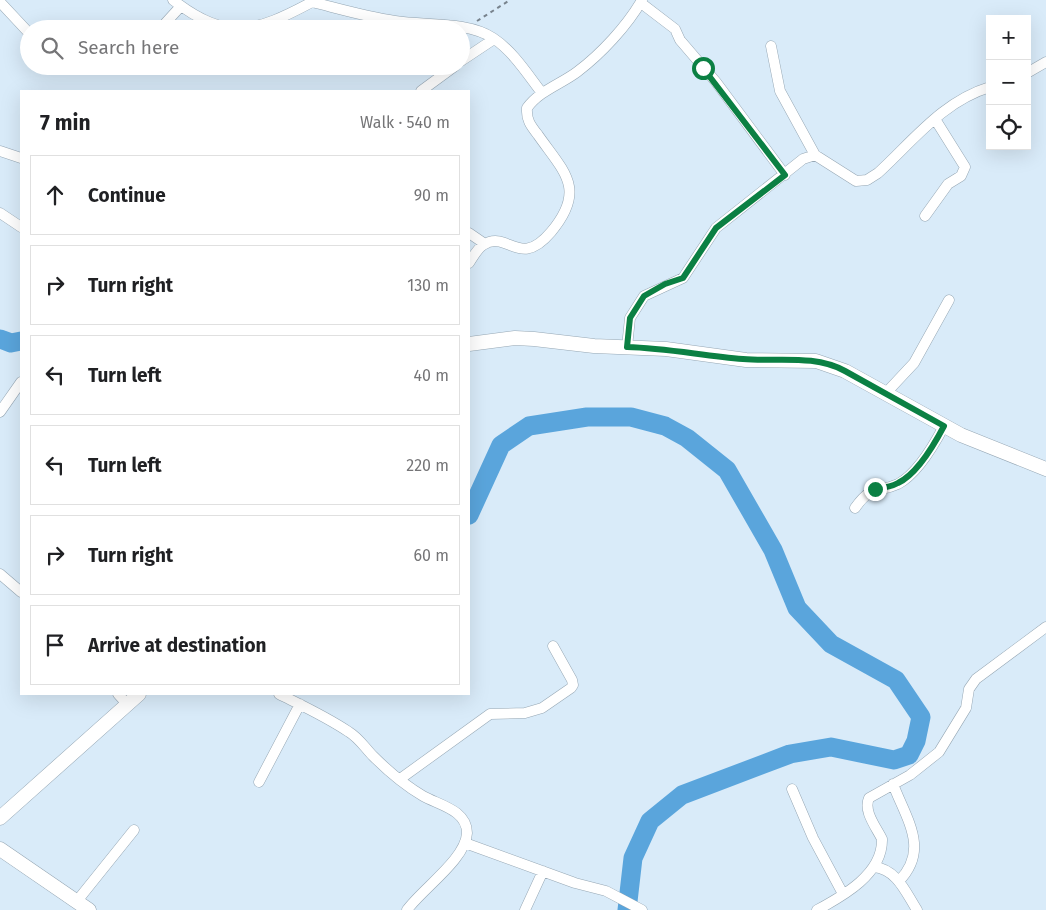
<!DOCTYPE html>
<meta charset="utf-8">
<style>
:root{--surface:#fff;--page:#f6f6f6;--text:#202124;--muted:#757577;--line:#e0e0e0}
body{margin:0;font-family:"Fira Sans",sans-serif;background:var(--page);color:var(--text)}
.controls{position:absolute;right:15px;top:15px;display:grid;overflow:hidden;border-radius:0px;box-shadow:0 5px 20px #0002}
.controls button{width:45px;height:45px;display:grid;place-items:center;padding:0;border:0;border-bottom:1px solid var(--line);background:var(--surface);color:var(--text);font:25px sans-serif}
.stop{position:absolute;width:15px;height:15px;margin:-11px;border:4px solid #0b8043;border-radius:50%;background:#fff}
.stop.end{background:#0b8043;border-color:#fff;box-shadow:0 1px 5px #0008}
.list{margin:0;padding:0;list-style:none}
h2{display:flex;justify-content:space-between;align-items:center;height:65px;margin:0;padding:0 20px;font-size:21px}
h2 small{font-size:16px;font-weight:400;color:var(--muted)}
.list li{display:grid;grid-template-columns:32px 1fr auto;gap:15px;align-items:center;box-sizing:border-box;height:80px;margin:0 10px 10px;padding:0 10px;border:1px solid var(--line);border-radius:0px}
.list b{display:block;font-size:19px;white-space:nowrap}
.list em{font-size:16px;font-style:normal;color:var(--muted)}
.icon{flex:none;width:28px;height:28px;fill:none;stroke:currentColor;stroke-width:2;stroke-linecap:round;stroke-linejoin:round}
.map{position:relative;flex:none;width:1046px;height:910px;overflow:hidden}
.search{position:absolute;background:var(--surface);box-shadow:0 5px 20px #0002;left:20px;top:20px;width:450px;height:55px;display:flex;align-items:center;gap:12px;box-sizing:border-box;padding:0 18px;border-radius:28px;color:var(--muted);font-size:19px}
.panel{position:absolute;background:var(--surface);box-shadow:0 5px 20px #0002;left:20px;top:90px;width:450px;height:605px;border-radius:0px}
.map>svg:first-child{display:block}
</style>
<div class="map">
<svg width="1046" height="910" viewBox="0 0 1046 910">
<rect width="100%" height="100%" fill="#d9ebf9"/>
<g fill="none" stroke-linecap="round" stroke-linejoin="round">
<path stroke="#5aa5dc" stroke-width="19" d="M 0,339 L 11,343 L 21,341
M 469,515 L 501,445 L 529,426 L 587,417 L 631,417 L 665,426 L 687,438 L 727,470 L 773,550 L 797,608 L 831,644 L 896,680 L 921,717 L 916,741 L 909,755 L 894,760 L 831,747 L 790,754 L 682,795 L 650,821 L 633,858 L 627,910"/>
<defs>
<path id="street" d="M 173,0 C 227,42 256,32 312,2 C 340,9 367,17 395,21 C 426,26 467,21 493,38 C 513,51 528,75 542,93
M 0,2 L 29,33
M 641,3 L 675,29 L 680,40 L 716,82 L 785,175
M 160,29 L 181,6
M 771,46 L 780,91 L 815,155
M 461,61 L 494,39
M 1027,73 L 1046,62
M 421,91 L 455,66
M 0,151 L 21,158
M 0,213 L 21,227
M 925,216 L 948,184 L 961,176 L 965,167 L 935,119
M 469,233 L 485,244
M 469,263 C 473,257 477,249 483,245 C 508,229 519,270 551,232 C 587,189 564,172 538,135 C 531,126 526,120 527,108 C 539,91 561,84 577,72 C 601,54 627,26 642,0
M 627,347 L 630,318 L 644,296 L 683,278 L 716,228 L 803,159 L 815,155 L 856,181 L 867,180 L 878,173 C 913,141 943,101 990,87
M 885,394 L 914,363 L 949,300
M 0,412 L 21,382
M 855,508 C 872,484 876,494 898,484 C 917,474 934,445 944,426
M 0,574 L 21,592
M 118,694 L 127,704
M 279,694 C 303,706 327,717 349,732 C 359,738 365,748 373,756 C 388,771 406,786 423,796 C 439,805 467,810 467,833 C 466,859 422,889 407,910
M 400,779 L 490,714 L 525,713 L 542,708 L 571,688 L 573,685 L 572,680 L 553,646
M 259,782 L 300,704
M 893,784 C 906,819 930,849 899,881
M 792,789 L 813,838 L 843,894
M 465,843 L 575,883 L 606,891 L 642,910
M 874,867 C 897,869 906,893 917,910
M 77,901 L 134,830
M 525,910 L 543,871
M 817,910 C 843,896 883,874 882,839 C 876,827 863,811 869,798 L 910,775 L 939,752 L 966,708 L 969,689 L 976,679 L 1046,627"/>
<path id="secondary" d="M 469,344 L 515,338 L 534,339 L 594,346 L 666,349 L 746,360 L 816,361 L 845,371 L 961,435 L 1046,469
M 0,818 L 139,694
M 0,849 L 89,910"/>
</defs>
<use href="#street" stroke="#96a7b4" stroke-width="11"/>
<use href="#secondary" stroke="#96a7b4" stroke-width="15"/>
<path stroke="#78838d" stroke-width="2" stroke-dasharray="4 4" stroke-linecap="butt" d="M 477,21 L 510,0"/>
<use href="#street" stroke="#fff" stroke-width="10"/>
<use href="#secondary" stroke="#fff" stroke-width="14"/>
</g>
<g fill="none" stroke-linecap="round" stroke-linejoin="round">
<path stroke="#0b8043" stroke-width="6" d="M 703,68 L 785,175 L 716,228 L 683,278 L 665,284 L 644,296 L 630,318 L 627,347 C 666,348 704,356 743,359 C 777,362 814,354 845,371 L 944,426 C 934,445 917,474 898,483 C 891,487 883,488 875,489"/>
</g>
</svg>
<div class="controls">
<button>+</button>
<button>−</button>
<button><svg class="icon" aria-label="locate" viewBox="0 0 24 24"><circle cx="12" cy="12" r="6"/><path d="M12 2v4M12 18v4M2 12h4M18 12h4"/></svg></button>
</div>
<div class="stop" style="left:703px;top:68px"></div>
<div class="stop end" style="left:875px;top:489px"></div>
<div class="search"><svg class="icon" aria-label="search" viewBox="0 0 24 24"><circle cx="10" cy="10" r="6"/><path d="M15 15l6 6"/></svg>Search here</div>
<section class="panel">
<h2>7 min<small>Walk · 540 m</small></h2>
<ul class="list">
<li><svg class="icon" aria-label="ahead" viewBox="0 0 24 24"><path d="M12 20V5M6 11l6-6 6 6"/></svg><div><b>Continue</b></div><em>90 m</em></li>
<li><svg class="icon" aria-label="right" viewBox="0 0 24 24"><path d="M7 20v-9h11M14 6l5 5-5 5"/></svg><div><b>Turn right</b></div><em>130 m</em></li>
<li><svg class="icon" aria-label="left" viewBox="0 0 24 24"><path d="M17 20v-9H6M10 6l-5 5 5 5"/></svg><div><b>Turn left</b></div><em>40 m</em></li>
<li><svg class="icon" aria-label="left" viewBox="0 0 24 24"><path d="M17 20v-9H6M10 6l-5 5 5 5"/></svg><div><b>Turn left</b></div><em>220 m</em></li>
<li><svg class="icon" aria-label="right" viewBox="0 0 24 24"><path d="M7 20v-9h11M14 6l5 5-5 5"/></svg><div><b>Turn right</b></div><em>60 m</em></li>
<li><svg class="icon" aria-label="arrive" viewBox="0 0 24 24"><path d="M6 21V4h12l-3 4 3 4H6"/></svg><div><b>Arrive at destination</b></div></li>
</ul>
</section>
</div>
